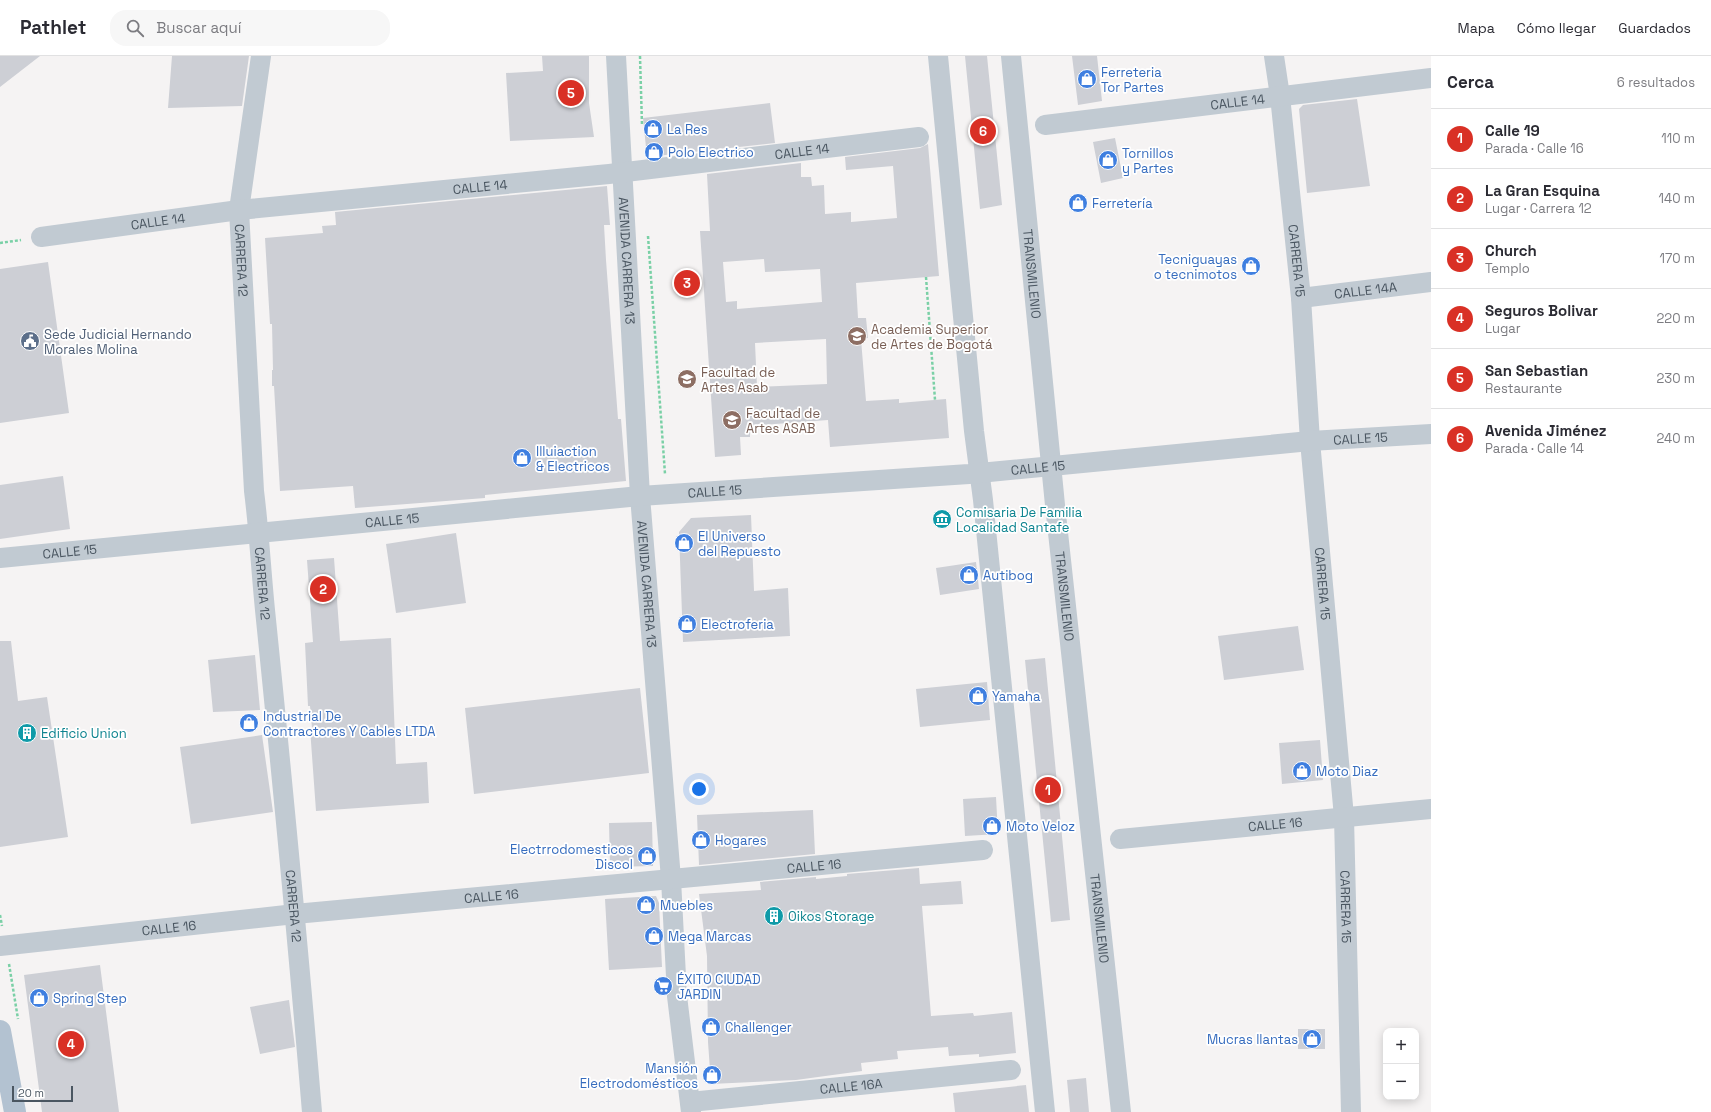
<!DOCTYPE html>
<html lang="es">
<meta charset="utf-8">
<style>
:root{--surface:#fff;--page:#f7f7f7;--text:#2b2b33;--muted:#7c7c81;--line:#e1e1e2;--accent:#d93025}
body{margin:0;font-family:"Space Grotesk",sans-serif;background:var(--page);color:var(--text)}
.controls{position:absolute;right:12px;bottom:12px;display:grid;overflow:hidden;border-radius:8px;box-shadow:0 2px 10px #0003}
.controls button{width:36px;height:36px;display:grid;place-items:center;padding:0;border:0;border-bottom:1px solid var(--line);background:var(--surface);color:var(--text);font:20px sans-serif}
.scale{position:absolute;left:12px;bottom:10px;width:61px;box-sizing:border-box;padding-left:4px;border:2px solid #4a5661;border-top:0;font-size:11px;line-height:14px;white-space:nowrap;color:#4a5661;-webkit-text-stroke:3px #fff;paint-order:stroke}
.you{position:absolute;left:699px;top:733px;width:14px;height:14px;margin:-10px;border:3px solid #fff;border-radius:50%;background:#1a73e8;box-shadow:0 0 0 6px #1a73e833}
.badge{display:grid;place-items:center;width:26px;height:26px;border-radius:50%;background:var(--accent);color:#fff;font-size:13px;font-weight:700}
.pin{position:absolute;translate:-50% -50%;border:2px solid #fff;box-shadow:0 1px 4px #0006}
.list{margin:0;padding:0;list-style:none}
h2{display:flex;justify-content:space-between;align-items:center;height:52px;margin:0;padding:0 16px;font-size:17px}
h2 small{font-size:13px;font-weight:400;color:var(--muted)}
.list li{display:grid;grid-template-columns:26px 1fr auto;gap:12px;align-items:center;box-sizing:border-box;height:60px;padding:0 16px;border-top:1px solid var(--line)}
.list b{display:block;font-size:15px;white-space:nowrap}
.list p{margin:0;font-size:13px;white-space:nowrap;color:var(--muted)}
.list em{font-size:13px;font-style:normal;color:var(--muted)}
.icon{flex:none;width:22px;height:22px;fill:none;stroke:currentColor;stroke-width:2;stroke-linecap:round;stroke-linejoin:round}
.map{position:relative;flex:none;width:1431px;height:1056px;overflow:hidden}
header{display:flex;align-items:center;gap:24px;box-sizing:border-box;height:56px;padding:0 20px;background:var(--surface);border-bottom:1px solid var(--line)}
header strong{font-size:19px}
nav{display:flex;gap:22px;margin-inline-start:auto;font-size:14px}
.search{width:280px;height:36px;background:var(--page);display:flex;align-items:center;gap:10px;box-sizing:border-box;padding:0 14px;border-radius:16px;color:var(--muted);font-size:15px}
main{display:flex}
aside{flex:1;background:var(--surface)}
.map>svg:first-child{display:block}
</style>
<header>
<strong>Pathlet</strong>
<div class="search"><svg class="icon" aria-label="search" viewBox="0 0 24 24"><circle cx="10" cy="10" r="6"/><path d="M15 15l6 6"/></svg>Buscar aquí</div>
<nav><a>Mapa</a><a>Cómo llegar</a><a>Guardados</a></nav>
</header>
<main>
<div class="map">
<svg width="1431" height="1056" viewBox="0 0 1431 1056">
<rect width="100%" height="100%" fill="#f5f3f3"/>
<path fill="#cdcfd5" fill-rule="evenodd" d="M 0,0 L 40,0 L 0,31 Z
M 172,0 L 249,0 L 242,50 L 168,52 Z
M 542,0 L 589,0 L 589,47 L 594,81 L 510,85 L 506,17 L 543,15 Z
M 965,0 L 987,0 L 1002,149 L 980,153 Z
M 1072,0 L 1097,0 L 1102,45 L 1078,49 Z
M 1357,43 L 1370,130 L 1307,137 L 1299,53 L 1303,49 Z
M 770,47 L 775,87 L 647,101 L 643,62 Z
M 1115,82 L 1123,122 L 1101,127 L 1093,86 Z
M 928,88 L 939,220 L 856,227 L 858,262 L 866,262 L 868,282 L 861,283 L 866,345 L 899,343 L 899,347 L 946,343 L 949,382 L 830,391 L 828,364 L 750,370 L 750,381 L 740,381 L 741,399 L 715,401 L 700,175 L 710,175 L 707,118 L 801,107 L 801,121 L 811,121 L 812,130 L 824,129 L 825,158 L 851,156 L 851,166 L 897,162 L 893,110 L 846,114 L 845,101 L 920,92 ZM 764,203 L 765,216 L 820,213 L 822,246 L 737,253 L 737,245 L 726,246 L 723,206 ZM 826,283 L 827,328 L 757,331 L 755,287 Z
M 607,130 L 610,169 L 604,169 L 606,204 L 618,363 L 621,363 L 626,425 L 485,439 L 485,442 L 355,452 L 353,430 L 280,435 L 274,330 L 272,330 L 272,314 L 273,314 L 272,268 L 270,268 L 265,182 L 323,177 L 322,170 L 336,169 L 335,156 Z
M 48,206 L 69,357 L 0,367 L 0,213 Z
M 63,420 L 70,473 L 0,483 L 0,429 Z
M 751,459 L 754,535 L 788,532 L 790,580 L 683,586 L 679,476 L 691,462 Z
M 456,477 L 466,547 L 396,557 L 386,488 Z
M 334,502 L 340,585 L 391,582 L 396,708 L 427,706 L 429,747 L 316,755 L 310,672 L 312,672 L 310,650 L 308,650 L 305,587 L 313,586 L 307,504 Z
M 976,506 L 979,533 L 940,539 L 936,512 Z
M 1298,570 L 1304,614 L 1224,624 L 1218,580 Z
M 0,585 L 11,585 L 18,645 L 47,641 L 68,781 L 0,791 Z
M 255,599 L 260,654 L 213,656 L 208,604 Z
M 1045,602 L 1070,864 L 1051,866 L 1025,604 Z
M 987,626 L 990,664 L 920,671 L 916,633 Z
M 640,632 L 649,717 L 474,738 L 465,652 Z
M 262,679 L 273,756 L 191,768 L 180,691 Z
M 1320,684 L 1323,724 L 1282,728 L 1279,687 Z
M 996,741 L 998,778 L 965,780 L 963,743 Z
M 813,754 L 815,798 L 699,809 L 697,759 Z
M 652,766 L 653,810 L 610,811 L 609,767 Z
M 919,812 L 920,828 L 961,825 L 963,848 L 922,850 L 931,960 L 973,957 L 974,960 L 1012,956 L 1016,997 L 979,1001 L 979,998 L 949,1000 L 948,991 L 897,995 L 898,1003 L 861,1007 L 862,1015 L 796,1024 L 711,1028 L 708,986 L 707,900 L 699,838 L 761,834 L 760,826 L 816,821 L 816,823 L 847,820 L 847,818 Z
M 656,840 L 659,847 L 662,911 L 609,914 L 605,843 Z
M 100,909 L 119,1056 L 42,1056 L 24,919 Z
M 289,944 L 295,991 L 260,998 L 250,951 Z
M 1298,973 L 1325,973 L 1325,993 L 1298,993 Z
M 1086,1022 L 1089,1056 L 1070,1056 L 1067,1024 Z
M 1026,1029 L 1029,1056 L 955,1056 L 953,1037 Z"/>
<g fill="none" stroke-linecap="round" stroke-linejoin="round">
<path stroke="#7ad0a6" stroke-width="2.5" stroke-dasharray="3 2" stroke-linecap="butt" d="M 640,0 L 642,69
M 648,180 L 665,418
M 0,187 L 21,184
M 926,221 L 935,344
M 0,859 L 2,870
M 9,908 L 18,963"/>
<g stroke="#c1cad2" stroke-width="20">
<path id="s1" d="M 261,0 L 239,154 L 254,435 C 259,474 261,514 265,554 C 282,721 298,888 312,1056"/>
<path id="s2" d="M 616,0 L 640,440 L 671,823 L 677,940 L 691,1056"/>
<path d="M 938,0 L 974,375 L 983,444 L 1045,1056"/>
<path id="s3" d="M 1011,0 L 1055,449 L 1121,1056"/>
<path id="s4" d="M 1274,0 L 1280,40 L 1301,242 L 1310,385 L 1344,761 L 1351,1056"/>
<path id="s5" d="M 1045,69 L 1431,22"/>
<path id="s6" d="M 41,181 L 239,154 L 609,118 L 919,81"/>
<path id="s7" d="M 1301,242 L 1431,226"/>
<path id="s8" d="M 0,502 L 640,440 L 969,418 L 1310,385 L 1431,378"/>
<path id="s9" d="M 1120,783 L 1431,753"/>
<path id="s10" d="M 0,890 L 295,858 L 983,794"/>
<path id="s11" d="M 690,1046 L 1011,1014"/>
</g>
<path stroke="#b3c2d1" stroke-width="22" d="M 0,975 L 15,1056"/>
</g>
<defs>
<symbol id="shop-disc" viewBox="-11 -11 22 22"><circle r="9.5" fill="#3f7fe0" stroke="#fff"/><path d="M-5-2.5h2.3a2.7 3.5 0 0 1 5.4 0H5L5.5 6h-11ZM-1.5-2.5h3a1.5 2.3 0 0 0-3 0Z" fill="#fff"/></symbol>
<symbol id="university-disc" viewBox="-11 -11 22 22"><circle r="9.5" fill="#8d6e63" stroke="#fff"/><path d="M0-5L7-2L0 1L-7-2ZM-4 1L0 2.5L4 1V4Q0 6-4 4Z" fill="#fff"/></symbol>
<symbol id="civic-disc" viewBox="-11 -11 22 22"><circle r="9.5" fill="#5c6f8a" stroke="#fff"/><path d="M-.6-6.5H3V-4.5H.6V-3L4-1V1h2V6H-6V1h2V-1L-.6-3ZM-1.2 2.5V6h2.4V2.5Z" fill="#fff"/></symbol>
<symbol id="museum-disc" viewBox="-11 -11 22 22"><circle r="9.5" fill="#0f9aa8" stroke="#fff"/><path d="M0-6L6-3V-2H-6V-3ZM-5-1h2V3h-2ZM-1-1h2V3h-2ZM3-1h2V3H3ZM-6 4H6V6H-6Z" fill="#fff"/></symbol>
<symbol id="building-disc" viewBox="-11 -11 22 22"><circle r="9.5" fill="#0f9aa8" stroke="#fff"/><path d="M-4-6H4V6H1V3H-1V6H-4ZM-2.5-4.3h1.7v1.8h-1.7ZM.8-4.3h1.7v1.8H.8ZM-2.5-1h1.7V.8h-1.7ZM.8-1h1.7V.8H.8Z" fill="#fff"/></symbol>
<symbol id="supermarket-disc" viewBox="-11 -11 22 22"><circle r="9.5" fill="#3f7fe0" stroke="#fff"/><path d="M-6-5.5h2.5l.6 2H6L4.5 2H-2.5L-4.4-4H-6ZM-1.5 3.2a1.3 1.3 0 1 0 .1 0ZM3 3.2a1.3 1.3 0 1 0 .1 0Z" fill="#fff"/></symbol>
</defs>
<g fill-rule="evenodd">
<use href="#shop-disc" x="1076" y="12" width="22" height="22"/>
<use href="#shop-disc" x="642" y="62" width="22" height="22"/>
<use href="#shop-disc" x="643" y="85" width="22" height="22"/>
<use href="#shop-disc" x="1097" y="93" width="22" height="22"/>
<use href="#shop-disc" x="1067" y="136" width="22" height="22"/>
<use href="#shop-disc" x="1240" y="199" width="22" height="22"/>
<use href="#university-disc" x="846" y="269" width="22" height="22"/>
<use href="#civic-disc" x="19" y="274" width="22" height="22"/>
<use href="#university-disc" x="676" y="312" width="22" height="22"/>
<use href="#university-disc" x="721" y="353" width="22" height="22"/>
<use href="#shop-disc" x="511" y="391" width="22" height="22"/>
<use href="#museum-disc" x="931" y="452" width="22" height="22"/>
<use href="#shop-disc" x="673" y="476" width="22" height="22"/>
<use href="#shop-disc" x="958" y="508" width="22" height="22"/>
<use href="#shop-disc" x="676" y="557" width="22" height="22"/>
<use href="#shop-disc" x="967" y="629" width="22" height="22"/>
<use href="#shop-disc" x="238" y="656" width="22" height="22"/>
<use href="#building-disc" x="16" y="666" width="22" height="22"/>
<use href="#shop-disc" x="1291" y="704" width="22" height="22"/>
<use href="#shop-disc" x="981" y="759" width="22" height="22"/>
<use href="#shop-disc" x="690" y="773" width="22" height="22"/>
<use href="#shop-disc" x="636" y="789" width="22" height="22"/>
<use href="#shop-disc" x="635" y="838" width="22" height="22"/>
<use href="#building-disc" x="763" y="849" width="22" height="22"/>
<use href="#shop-disc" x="643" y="869" width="22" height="22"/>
<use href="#supermarket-disc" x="652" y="919" width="22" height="22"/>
<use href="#shop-disc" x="28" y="931" width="22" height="22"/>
<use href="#shop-disc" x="700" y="960" width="22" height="22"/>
<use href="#shop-disc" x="1301" y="972" width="22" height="22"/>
<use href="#shop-disc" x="701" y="1008" width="22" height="22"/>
</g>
<g text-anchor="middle" stroke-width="3.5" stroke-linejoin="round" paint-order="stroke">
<g font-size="13" fill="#366cbe" stroke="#fff" text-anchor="start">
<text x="1101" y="21">Ferreteria<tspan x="1101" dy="15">Tor Partes</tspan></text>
<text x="667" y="78">La Res</text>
<text x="668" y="101">Polo Electrico</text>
<text x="1122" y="102">Tornillos<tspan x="1122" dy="15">y Partes</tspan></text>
<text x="1092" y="152">Ferretería</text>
<text x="1237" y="208" text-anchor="end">Tecniguayas<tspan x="1237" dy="15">o tecnimotos</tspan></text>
<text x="536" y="400">Illuiaction<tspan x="536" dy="15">&amp; Electricos</tspan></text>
<text x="698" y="485">El Universo<tspan x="698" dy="15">del Repuesto</tspan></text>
<text x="983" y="524">Autibog</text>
<text x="701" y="573">Electroferia</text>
<text x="992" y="645">Yamaha</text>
<text x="263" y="665">Industrial De<tspan x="263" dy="15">Contractores Y Cables LTDA</tspan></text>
<text x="1316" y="720">Moto Diaz</text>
<text x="1006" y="775">Moto Veloz</text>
<text x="715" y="789">Hogares</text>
<text x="633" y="798" text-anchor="end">Electrrodomesticos<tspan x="633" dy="15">Discol</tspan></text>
<text x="660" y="854">Muebles</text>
<text x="668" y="885">Mega Marcas</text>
<text x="677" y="928">ÉXITO CIUDAD<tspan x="677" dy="15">JARDIN</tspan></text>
<text x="53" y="947">Spring Step</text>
<text x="725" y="976">Challenger</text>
<text x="1298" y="988" text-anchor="end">Mucras llantas</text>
<text x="698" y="1017" text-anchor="end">Mansión<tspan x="698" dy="15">Electrodomésticos</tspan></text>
</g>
<g font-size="13" fill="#4a5661" stroke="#fff">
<text dy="5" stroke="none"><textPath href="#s5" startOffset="194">CALLE 14</textPath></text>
<text dy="5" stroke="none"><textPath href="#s6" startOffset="766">CALLE 14</textPath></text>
<text dy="5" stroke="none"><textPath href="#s6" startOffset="442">CALLE 14</textPath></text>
<text dy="5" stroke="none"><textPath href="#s6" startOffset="118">CALLE 14</textPath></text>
<text dy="5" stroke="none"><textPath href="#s4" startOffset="206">CARRERA 15</textPath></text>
<text dy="5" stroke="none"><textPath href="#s1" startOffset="206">CARRERA 12</textPath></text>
<text dy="5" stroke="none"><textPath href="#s2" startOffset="205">AVENIDA CARRERA 13</textPath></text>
<text dy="5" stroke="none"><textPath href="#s3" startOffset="219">TRANSMILENIO</textPath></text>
<text dy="5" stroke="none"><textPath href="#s7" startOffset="65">CALLE 14A</textPath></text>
<text dy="5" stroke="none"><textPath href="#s8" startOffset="1366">CALLE 15</textPath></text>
<text dy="5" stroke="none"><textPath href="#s8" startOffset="1042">CALLE 15</textPath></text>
<text dy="5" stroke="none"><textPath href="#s8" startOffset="718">CALLE 15</textPath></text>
<text dy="5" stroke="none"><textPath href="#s8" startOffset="394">CALLE 15</textPath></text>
<text dy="5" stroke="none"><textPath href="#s8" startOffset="70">CALLE 15</textPath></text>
<text dy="5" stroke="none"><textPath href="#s4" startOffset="530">CARRERA 15</textPath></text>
<text dy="5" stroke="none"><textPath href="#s1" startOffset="530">CARRERA 12</textPath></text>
<text dy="5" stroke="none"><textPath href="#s2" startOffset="529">AVENIDA CARRERA 13</textPath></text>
<text dy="5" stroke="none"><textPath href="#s3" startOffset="543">TRANSMILENIO</textPath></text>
<text dy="5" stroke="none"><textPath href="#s9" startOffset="156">CALLE 16</textPath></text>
<text dy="5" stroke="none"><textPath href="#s10" startOffset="818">CALLE 16</textPath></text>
<text dy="5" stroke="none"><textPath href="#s10" startOffset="494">CALLE 16</textPath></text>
<text dy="5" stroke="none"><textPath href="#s1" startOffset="854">CARRERA 12</textPath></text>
<text dy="5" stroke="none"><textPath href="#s4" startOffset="854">CARRERA 15</textPath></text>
<text dy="5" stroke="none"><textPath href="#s3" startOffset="867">TRANSMILENIO</textPath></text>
<text dy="5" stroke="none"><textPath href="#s10" startOffset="170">CALLE 16</textPath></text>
<text dy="5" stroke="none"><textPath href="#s11" startOffset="162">CALLE 16A</textPath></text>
</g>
<g font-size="13" fill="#785e54" stroke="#fff" text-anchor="start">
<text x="871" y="278">Academia Superior<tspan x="871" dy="15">de Artes de Bogotá</tspan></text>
<text x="701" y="321">Facultad de<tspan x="701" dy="15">Artes Asab</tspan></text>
<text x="746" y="362">Facultad de<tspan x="746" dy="15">Artes ASAB</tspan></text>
</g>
<g font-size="13" fill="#4e5e75" stroke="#fff" text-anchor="start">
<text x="44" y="283">Sede Judicial Hernando<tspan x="44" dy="15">Morales Molina</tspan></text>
</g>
<g font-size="13" fill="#0d838f" stroke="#fff" text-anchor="start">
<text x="956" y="461">Comisaria De Familia<tspan x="956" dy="15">Localidad Santafe</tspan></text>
<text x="41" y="682">Edificio Union</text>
<text x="788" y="865">Oikos Storage</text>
</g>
</g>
</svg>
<div class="controls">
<button>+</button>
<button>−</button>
</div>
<div class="scale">20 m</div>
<div class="you"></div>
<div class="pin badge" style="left:1048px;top:734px">1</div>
<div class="pin badge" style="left:323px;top:533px">2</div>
<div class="pin badge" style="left:687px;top:227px">3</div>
<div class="pin badge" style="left:71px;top:988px">4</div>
<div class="pin badge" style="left:571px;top:37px">5</div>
<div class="pin badge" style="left:983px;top:75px">6</div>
</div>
<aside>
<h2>Cerca<small>6 resultados</small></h2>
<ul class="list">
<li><span class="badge">1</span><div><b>Calle 19</b><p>Parada · Calle 16</p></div><em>110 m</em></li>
<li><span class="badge">2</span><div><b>La Gran Esquina</b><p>Lugar · Carrera 12</p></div><em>140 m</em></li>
<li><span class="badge">3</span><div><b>Church</b><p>Templo</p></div><em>170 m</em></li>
<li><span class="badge">4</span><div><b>Seguros Bolivar</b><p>Lugar</p></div><em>220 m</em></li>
<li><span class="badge">5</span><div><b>San Sebastian</b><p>Restaurante</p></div><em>230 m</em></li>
<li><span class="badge">6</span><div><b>Avenida Jiménez</b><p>Parada · Calle 14</p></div><em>240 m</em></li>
</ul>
</aside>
</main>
